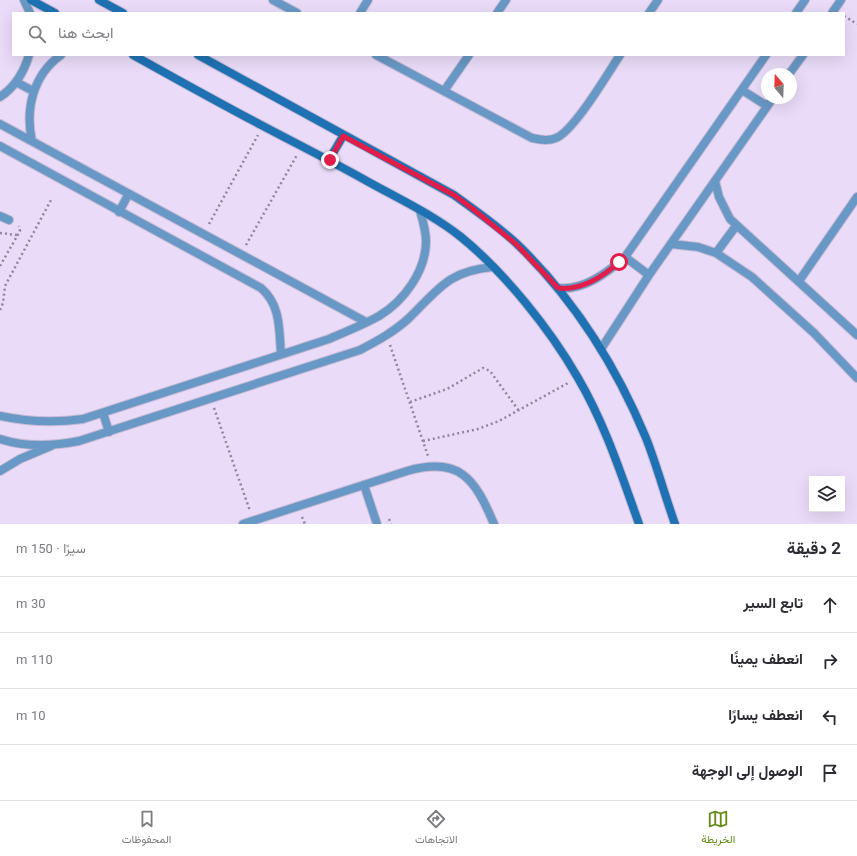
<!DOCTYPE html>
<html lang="ar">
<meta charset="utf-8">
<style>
:root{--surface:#fff;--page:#f2f2f3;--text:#2b2b33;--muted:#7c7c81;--line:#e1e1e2;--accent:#648b16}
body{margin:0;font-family:Georgia,Vazirmatn,serif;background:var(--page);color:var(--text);direction:rtl}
.controls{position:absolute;right:12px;bottom:12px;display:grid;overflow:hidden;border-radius:0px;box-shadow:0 4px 16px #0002}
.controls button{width:36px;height:36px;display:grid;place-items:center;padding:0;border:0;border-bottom:1px solid var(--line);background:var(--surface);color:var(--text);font:20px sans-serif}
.compass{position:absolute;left:761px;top:68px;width:36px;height:36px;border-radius:50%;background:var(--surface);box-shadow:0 4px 16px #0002;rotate:341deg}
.stop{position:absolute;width:12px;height:12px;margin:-9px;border:3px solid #e11d48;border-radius:50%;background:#fff}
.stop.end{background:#e11d48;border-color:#fff;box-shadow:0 1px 4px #0008}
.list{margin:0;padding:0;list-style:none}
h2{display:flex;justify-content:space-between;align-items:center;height:52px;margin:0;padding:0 16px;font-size:17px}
h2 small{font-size:13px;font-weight:400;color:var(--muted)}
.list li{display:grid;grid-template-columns:26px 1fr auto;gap:12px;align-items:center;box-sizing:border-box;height:56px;padding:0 16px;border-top:1px solid var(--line)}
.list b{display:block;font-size:15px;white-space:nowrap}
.list em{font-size:13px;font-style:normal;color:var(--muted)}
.icon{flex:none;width:22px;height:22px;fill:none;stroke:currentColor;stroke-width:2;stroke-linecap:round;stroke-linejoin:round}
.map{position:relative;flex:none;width:857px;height:524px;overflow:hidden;direction:ltr}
.search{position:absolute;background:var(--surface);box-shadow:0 4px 16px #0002;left:12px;right:12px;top:12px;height:44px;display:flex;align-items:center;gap:10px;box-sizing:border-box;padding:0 14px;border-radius:0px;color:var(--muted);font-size:15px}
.sheet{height:276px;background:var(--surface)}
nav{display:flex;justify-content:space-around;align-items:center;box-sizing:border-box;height:56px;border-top:1px solid var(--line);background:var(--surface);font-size:11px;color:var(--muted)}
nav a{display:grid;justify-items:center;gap:2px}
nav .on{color:var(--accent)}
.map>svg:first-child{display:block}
</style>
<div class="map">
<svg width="857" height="524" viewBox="0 0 857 524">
<rect width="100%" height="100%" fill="#eadcf9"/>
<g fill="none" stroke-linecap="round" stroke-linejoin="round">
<defs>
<path id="lane" d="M 0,216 L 9,220
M 364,485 L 377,524"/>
<path id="street" d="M 24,0 L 30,13
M 273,0 L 297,13
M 360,13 L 368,0
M 497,13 L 506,0
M 649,13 L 658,0
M 796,13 L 805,0
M 832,13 L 841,0
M 376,55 L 532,138 C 540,140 549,141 556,138 C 574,131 608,73 620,55
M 789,74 L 803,55
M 16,82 L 33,91
M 742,90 L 767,106
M 444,91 L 469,55
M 0,97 C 15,87 24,72 29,55
M 0,124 L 366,322
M 32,141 C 25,109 33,75 61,55
M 0,146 L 261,288 C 281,305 279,330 281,354
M 715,181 L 719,197 L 730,219 L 857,335
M 119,212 L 128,195
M 671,244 L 698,247 L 716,253 L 752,277 L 814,333 L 857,378
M 716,253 L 736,226
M 625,257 L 649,275
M 799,281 L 857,197
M 558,288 C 583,291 607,273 625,257 L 766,55
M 601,349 L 649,275 L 773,98
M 103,413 L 109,432
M 0,416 C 28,422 55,423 83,419 L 329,339 C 345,332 363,325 379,316 C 404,301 426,271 426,241 C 426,231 423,221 420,211
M 0,439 C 25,447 54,446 79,441 L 360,350 C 377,341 394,332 409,318 C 439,289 448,271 493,267
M 0,471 L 20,459 L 51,446
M 243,524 L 407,471 C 460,456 475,479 494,524"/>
<path id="secondary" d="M 31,0 L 55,13
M 99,0 L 123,13
M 133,55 C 176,79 219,103 263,126 C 297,144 331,161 365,180 C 397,198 432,214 461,237 C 504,272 550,329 578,378 C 605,424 621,474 639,524
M 198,55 L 454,195 C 476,211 498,226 517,244 C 573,298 616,366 646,438 C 657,466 665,496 675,524
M 329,160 L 343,136"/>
</defs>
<use href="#lane" stroke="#c7bad5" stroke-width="10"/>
<use href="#street" stroke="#c7bad5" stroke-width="10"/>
<use href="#secondary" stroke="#c7bad5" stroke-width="10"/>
<path stroke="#91859d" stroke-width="2.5" stroke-dasharray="2 3" stroke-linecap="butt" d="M 844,16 L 857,24
M 209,224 L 258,135
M 0,233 L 17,235
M 246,245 L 297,155
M 0,266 L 20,231 L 19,226
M 0,310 L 3,303 L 5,286 L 51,200
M 390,345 L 428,456
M 410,402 L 447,389 L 483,368 L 490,371 L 519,411
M 214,408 L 250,511
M 423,441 L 478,429 L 499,421 L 568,383
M 302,517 L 305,524
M 389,519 L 391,524"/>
<use href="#lane" stroke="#6898c5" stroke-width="8"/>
<use href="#street" stroke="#6898c5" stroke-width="8"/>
<use href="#secondary" stroke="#1e72b3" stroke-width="8"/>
</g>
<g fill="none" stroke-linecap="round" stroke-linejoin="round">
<path stroke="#e11d48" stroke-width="5" d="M 330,160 L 343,136 L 454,195 L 473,209 L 516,244 L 558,288 C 580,291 603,277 619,262"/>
</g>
</svg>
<div class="controls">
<button><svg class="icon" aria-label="layers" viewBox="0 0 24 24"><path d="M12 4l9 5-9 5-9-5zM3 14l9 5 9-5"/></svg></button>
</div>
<svg class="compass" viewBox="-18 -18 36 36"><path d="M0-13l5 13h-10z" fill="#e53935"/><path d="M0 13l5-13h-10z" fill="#7c7c81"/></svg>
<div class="stop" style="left:619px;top:262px"></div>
<div class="stop end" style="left:330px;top:160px"></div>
<div class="search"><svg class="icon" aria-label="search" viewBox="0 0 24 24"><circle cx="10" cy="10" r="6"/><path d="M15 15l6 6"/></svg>ابحث هنا</div>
</div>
<section class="sheet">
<h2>2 دقيقة<small>سيرًا · 150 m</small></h2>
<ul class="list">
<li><svg class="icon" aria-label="ahead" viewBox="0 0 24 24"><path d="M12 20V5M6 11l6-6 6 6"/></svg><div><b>تابع السير</b></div><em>30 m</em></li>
<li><svg class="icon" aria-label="right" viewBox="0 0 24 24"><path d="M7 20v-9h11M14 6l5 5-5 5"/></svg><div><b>انعطف يمينًا</b></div><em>110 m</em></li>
<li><svg class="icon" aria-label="left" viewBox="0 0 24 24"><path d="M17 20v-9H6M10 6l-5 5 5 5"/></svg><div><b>انعطف يسارًا</b></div><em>10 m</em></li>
<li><svg class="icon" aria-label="arrive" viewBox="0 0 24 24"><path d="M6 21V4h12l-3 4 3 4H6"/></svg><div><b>الوصول إلى الوجهة</b></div></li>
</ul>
</section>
<nav>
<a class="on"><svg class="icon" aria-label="map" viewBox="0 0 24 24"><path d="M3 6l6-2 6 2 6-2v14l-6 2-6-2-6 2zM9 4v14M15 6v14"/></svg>الخريطة</a>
<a><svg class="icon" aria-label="directions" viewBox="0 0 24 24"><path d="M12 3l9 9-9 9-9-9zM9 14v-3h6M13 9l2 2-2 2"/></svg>الاتجاهات</a>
<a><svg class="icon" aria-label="saved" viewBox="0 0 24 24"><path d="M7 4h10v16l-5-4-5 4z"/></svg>المحفوظات</a>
</nav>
